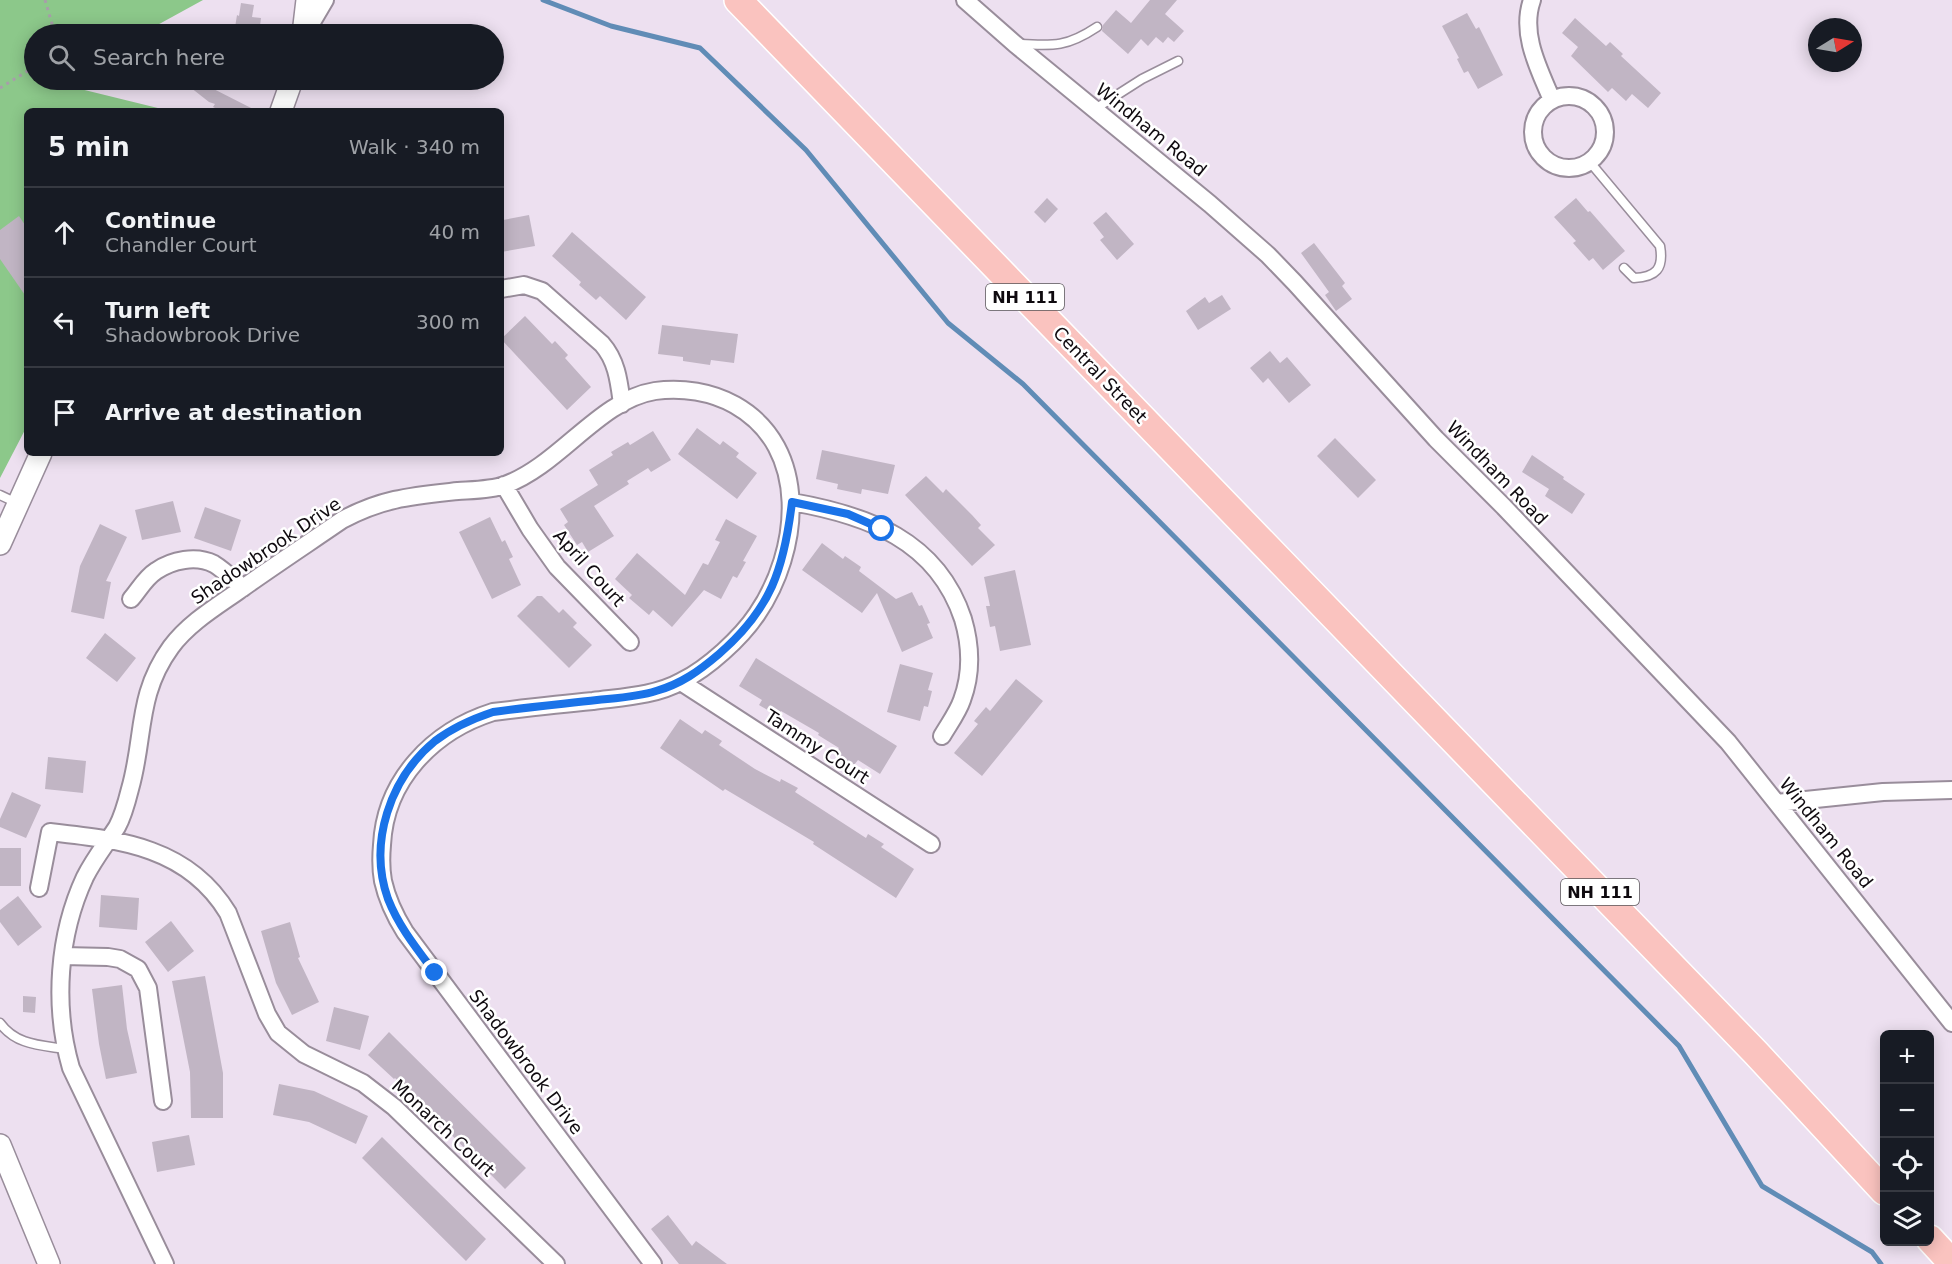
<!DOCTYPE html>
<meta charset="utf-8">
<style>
:root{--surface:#171b24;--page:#20242c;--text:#f1f3f6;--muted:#9ea1a6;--line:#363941}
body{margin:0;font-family:"DejaVu Sans",sans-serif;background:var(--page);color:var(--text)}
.controls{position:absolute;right:18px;bottom:18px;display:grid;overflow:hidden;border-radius:9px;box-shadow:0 3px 15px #0003}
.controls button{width:54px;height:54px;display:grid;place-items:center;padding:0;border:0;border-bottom:2px solid var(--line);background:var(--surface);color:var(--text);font:30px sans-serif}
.compass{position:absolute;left:1808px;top:18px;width:54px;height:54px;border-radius:50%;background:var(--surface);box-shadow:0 3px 15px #0003;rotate:79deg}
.stop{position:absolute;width:18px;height:18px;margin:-14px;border:4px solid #1a73e8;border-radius:50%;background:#fff}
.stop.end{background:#1a73e8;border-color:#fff;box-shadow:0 2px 6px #0008}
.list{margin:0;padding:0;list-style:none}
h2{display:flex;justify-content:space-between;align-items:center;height:78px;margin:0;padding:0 24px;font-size:26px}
h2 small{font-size:20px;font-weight:400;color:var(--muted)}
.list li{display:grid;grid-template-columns:39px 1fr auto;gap:18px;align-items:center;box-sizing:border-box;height:90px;padding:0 24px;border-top:2px solid var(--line)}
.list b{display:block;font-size:22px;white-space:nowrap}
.list p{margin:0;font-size:20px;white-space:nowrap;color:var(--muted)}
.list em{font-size:20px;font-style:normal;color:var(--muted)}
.icon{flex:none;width:33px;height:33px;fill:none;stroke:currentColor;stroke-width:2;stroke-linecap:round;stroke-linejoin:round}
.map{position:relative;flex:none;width:1952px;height:1264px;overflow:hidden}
.search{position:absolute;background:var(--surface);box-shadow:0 3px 15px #0003;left:24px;top:24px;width:480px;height:66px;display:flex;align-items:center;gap:15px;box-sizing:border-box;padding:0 21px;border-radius:33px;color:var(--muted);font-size:22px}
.panel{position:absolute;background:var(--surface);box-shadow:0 3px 15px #0003;left:24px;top:108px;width:480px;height:348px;border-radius:9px}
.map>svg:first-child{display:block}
</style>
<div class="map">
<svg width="1952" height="1264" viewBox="0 0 1952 1264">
<rect width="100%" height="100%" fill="#ede0f0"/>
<path fill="#8cc88a" d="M 0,0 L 203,0 L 141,34 L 34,34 L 34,80 L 56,80 L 52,82 L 170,111 L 27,111 L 27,426 L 0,478 Z"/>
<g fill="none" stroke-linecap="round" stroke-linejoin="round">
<path stroke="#608cb6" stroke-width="5" d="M 543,0 L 611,26 L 700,48 L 806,150 L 948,323 L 1023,384 L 1679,1046 L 1762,1186 L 1872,1252 L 1881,1264"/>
</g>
<path fill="#c1b5c4" d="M 1150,0 L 1177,0 L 1165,14 L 1184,31 L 1174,42 L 1168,37 L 1163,43 L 1156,37 L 1148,46 L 1141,39 L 1128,54 L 1102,31 L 1103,25 L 1116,10 L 1131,23 Z
M 241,3 L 254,5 L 252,17 L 261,18 L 259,34 L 234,34 L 237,15 L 239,16 Z
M 1467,13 L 1476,29 L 1479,27 L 1503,75 L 1478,89 L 1468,71 L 1464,73 L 1457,59 L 1459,58 L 1442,26 Z
M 1575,18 L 1606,46 L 1610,42 L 1623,54 L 1621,56 L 1661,93 L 1648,108 L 1632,94 L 1626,101 L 1612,88 L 1608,92 L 1571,56 L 1578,47 L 1562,33 Z
M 181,80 L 196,80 L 257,111 L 221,111 L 213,107 L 215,104 L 209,102 Z
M 1047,198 L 1058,209 L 1045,223 L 1034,212 Z
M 1576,198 L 1588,212 L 1590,211 L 1625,251 L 1603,270 L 1593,258 L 1589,261 L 1573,243 L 1576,241 L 1554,217 Z
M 1106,212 L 1134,244 L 1117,260 L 1100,240 L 1104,237 L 1093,223 Z
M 529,215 L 535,246 L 501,252 L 501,225 L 504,224 L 503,220 Z
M 19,216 L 27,228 L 27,298 L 0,259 L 0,230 Z
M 572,232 L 646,297 L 626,320 L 600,296 L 596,300 L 579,285 L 581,282 L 552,256 Z
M 1314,243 L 1345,283 L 1342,286 L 1352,299 L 1336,311 L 1325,295 L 1329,292 L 1301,253 Z
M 1222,295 L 1231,309 L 1198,330 L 1186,311 L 1205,297 L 1209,303 Z
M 525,316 L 552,344 L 555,341 L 568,355 L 565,358 L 591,387 L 567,410 L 501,339 Z
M 662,325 L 738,334 L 734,363 L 711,360 L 710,365 L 683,361 L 683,357 L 658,354 Z
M 1270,351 L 1280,363 L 1287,357 L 1311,385 L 1289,403 L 1268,378 L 1263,383 L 1250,368 Z
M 697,428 L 720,445 L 723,441 L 739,453 L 736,457 L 757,473 L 737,499 L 678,454 Z
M 653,431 L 671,460 L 651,472 L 648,468 L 627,481 L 629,484 L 594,506 L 614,536 L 588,552 L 582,542 L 577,545 L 564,525 L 568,522 L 560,509 L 598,485 L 589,470 L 613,455 L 611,452 L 628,442 L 630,445 Z
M 1335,438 L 1376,480 L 1358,498 L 1317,456 Z
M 822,450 L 895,465 L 888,494 L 862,489 L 861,494 L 837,489 L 838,484 L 816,479 Z
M 1532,455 L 1564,477 L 1563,479 L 1585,494 L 1572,514 L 1545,496 L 1549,489 L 1522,472 Z
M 926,476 L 943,493 L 946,489 L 972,515 L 981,525 L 978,528 L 995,545 L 972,566 L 905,495 Z
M 173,501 L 181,532 L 142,540 L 135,510 Z
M 205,507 L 241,520 L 231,551 L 194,538 Z
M 490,517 L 502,542 L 505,540 L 513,557 L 509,559 L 521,585 L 492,599 L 459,532 Z
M 726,519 L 757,536 L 743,561 L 746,562 L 737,578 L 733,576 L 721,599 L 704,590 L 672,627 L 653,610 L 649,615 L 629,598 L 632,595 L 615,579 L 637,553 L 685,595 L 703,563 L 708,565 L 720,542 L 715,540 Z
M 100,524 L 127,537 L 106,581 L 111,582 L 104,619 L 71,612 L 80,566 Z
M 822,543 L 843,559 L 845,556 L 861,567 L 859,571 L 896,599 L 912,592 L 919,606 L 922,605 L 930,623 L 927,624 L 933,638 L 902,652 L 877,593 L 862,613 L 802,570 Z
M 1015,570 L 1031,645 L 1000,651 L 995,626 L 990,627 L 986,606 L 990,606 L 984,577 Z
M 537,596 L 542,596 L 559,613 L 563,609 L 577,623 L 573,627 L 592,645 L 569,668 L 517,616 Z
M 105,633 L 136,658 L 117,682 L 86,658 Z
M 756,658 L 897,746 L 880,774 L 858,760 L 854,765 L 835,753 L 839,748 L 818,735 L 819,733 L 781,711 L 778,716 L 759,705 L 762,700 L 739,686 Z
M 900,664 L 933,673 L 928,690 L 932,691 L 928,707 L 924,706 L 920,721 L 887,712 Z
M 1016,679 L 1043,701 L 982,776 L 954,753 L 978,724 L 974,721 L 986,707 L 990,711 Z
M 680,719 L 702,734 L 705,730 L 722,741 L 719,745 L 755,769 L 780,782 L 781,779 L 798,788 L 795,792 L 866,838 L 868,834 L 884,844 L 881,847 L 914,869 L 896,898 L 813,844 L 814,842 L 725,789 L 723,791 L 660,748 Z
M 48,757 L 86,761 L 83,793 L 45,789 Z
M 12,792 L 41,805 L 26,838 L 0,827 L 0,819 Z
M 0,848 L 21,848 L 21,886 L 0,886 Z
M 101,895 L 139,898 L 137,930 L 99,927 Z
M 18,896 L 42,927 L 18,946 L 0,922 L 0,910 Z
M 171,921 L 194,951 L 168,972 L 145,942 Z
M 290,922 L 300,957 L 298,958 L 319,1002 L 292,1015 L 276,983 L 261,931 Z
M 205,976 L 223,1073 L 223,1118 L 191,1118 L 190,1072 L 172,981 Z
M 122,985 L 127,1029 L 137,1073 L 106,1079 L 99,1044 L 92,989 Z
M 23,996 L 36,997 L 35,1013 L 23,1012 Z
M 334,1007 L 369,1016 L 360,1050 L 326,1041 Z
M 389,1032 L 526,1168 L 505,1189 L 395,1078 L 394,1079 L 368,1055 Z
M 279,1084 L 314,1091 L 368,1116 L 356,1144 L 309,1122 L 273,1115 Z
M 189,1135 L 195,1165 L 157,1172 L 152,1142 Z
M 382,1137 L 486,1239 L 466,1261 L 362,1158 Z
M 668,1215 L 692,1246 L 696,1241 L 727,1264 L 679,1264 L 651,1229 Z"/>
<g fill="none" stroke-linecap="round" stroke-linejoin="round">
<defs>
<path id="service" d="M 1019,44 C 1054,46 1067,47 1097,27
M 1095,109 L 1142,79 L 1178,61
M 1589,161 L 1660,246 C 1664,269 1656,277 1634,278 L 1624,268
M 0,495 L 17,503
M 0,1023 C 16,1045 40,1045 65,1049"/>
<path id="minor" d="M 965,0 L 1015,44 L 1210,204 L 1268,255 L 1295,283 L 1436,439 L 1504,507 L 1728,742 L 1952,1023
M 1532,0 C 1520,34 1539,69 1552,100
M 305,34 L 325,0
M1533 132a36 36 0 1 1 72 0a36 36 0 1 1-72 0Z
M 501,289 L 524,285 L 542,291 L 602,344 C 617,361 619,382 622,404
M 504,485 L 530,529 L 557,567 L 630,642
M 792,502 C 867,515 937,540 963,619 C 971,646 972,673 962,700 C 958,712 949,724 942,736
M 131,599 C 139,590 145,578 156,571 C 172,560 196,555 214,564 C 224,570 234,580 243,588
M 681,682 L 931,844
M 1777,803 L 1883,792 L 1952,790
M 39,888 L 50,832 C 121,840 188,847 228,913 L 267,1014 L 278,1033 L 304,1054 L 363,1083 L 394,1107 L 556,1264
M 63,956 L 108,957 L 120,959 L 138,969 L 148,988 L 163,1101
M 165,1264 L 71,1068 C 53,1006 58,935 85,877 C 94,859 106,844 117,827 C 123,816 127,801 130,789 C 145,737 136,695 171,647 C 188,624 214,608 237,592 C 272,567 307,544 342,520 C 383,498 412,496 458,491 C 473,490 491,490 505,485 C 560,465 599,400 655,391 C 682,387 712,392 735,405 C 811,448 800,551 757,614 C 741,638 708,668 682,681 C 655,696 623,697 593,701 C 560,704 526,708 493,712 C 433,731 385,780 382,845 C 381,856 381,870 383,881 C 387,899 395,916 405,932 L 653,1264"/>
<path id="tertiary" d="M 303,34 L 307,0
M 281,111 L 292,80
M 0,544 L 41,453
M 0,1145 L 49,1264"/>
<path id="primary" d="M 738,0 L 1756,1053 L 1884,1191
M 1930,1239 L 1952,1263"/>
</defs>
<use href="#service" stroke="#998d9b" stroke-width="11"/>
<use href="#minor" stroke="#998d9b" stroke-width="20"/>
<use href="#tertiary" stroke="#998d9b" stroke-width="24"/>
<use href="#primary" stroke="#fff" stroke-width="30"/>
<path stroke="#a89eaa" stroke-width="3" stroke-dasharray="3 4.5" stroke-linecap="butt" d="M 45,0 L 55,34
M 0,88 L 34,67"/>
<use href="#service" stroke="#fff" stroke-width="8"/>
<use href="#minor" stroke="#fff" stroke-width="16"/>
<use href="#tertiary" stroke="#fff" stroke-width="21"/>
<use href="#primary" stroke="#fac3bf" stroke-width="27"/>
</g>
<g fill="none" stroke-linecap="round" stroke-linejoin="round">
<path stroke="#1a73e8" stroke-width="8" d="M 435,973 C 417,949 399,927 388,899 C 368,843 390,778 435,741 C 452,728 472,719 493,712 C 527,707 562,704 597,700 C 617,698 638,697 656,691 C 681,684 699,671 719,654 C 771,609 784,569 792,502 L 848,514 L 882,529"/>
</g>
<g text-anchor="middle" stroke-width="5" stroke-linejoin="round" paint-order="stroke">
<g fill="#fff" stroke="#575457" stroke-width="1.5">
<rect x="986" y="284" width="78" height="26" rx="4.5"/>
<rect x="1561" y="879" width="78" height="26" rx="4.5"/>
</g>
<g font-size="16" font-weight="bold" fill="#0f0a0f">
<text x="1025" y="303">NH 111</text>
<text x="1600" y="898">NH 111</text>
</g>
<g font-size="18" fill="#0f0a0f" stroke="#fff">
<text transform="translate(1151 130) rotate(39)" y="6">Windham Road</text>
<text transform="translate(1100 375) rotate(46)" y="6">Central Street</text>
<text transform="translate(1497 473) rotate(46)" y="6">Windham Road</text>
<text transform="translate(266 551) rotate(-34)" y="6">Shadowbrook Drive</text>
<text transform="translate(589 568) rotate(48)" y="6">April Court</text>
<text transform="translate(817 747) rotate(33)" y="6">Tammy Court</text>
<text transform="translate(1826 833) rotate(51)" y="6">Windham Road</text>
<text transform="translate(526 1062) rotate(53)" y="6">Shadowbrook Drive</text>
<text transform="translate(443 1128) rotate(43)" y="6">Monarch Court</text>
</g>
</g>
</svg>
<div class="controls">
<button>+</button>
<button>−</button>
<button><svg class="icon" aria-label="locate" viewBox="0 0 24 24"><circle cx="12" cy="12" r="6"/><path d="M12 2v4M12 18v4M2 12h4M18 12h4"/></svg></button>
<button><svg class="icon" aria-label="layers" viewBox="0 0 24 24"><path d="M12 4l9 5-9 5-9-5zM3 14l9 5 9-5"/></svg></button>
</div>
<svg class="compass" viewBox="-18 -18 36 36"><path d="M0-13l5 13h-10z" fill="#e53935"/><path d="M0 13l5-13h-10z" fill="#9ea1a6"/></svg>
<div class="stop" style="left:882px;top:529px"></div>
<div class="stop end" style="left:435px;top:973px"></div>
<div class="search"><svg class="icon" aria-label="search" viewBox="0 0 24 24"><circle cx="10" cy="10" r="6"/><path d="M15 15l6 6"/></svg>Search here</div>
<section class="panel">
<h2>5 min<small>Walk · 340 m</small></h2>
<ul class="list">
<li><svg class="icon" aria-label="ahead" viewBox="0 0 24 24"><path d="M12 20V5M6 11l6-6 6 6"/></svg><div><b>Continue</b><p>Chandler Court</p></div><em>40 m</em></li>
<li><svg class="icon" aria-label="left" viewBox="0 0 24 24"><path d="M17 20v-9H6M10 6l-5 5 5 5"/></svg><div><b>Turn left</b><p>Shadowbrook Drive</p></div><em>300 m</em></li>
<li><svg class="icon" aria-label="arrive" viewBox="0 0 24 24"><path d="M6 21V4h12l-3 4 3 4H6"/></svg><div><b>Arrive at destination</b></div></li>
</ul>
</section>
</div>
